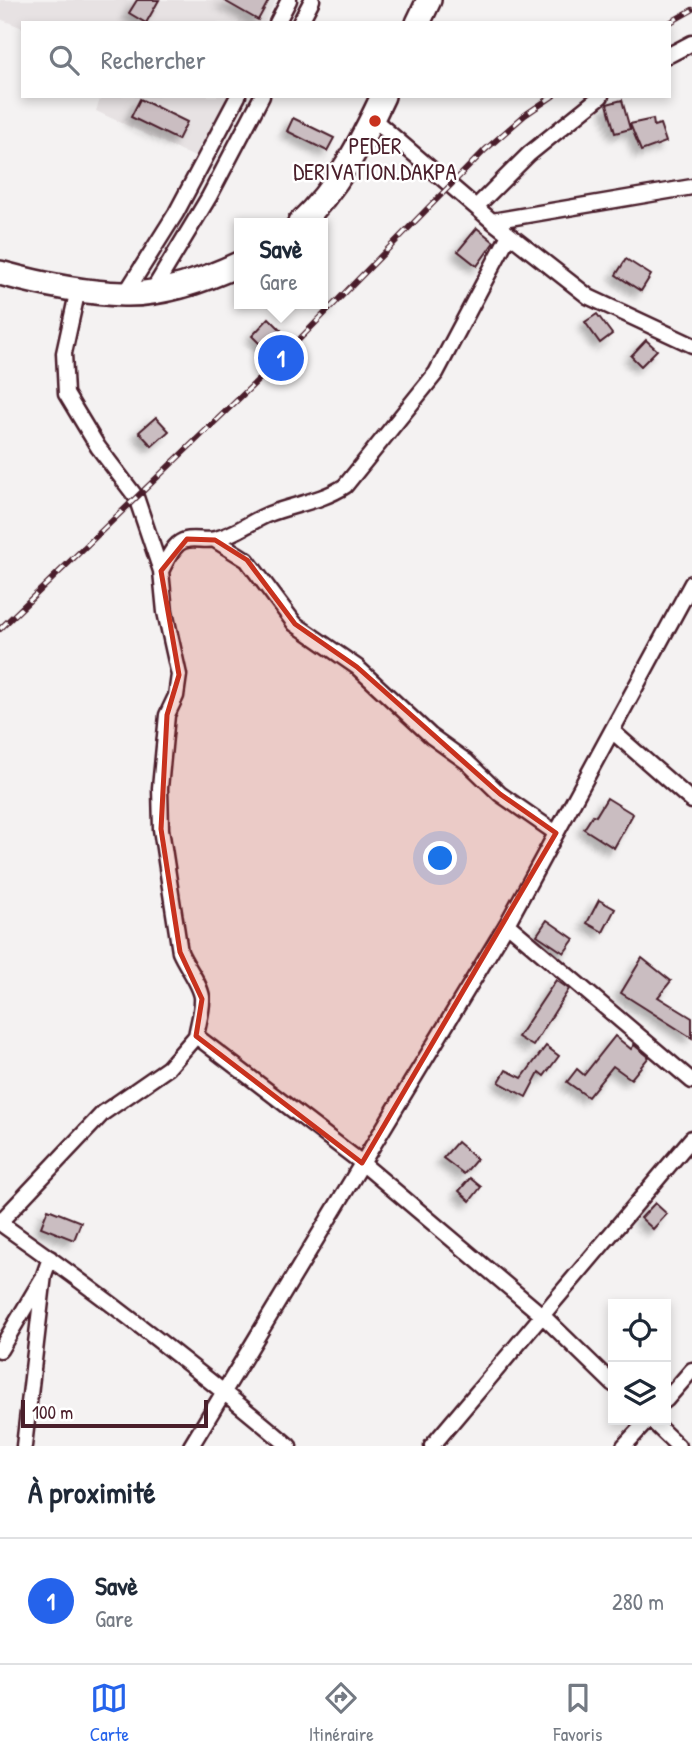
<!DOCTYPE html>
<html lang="fr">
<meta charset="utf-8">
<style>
:root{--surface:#fff;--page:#f2f2f3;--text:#1f2937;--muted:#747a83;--line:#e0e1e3;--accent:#2563eb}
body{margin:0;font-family:"Patrick Hand",sans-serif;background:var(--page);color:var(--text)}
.controls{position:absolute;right:21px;bottom:21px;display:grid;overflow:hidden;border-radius:0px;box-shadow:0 4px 10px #0003}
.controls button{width:63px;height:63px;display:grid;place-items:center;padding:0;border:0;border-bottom:2px solid var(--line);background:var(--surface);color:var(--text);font:35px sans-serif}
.scale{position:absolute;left:21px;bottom:18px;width:187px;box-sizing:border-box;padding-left:7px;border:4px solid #4a1f2b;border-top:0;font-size:19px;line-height:24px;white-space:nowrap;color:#4a1f2b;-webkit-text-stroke:5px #fff;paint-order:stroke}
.you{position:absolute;left:441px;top:859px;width:24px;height:24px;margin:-18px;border:5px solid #fff;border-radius:50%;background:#1a73e8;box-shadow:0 0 0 10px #1a73e833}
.badge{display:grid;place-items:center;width:46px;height:46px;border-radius:50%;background:var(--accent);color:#fff;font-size:23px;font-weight:700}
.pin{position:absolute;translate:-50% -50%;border:4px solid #fff;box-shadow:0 2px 7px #0006}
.popup{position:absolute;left:234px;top:218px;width:94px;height:91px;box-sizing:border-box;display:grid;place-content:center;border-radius:0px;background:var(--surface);filter:drop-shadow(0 2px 5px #0005);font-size:23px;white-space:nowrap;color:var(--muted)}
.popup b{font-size:26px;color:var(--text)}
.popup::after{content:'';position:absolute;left:50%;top:100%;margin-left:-14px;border:14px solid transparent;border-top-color:var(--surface)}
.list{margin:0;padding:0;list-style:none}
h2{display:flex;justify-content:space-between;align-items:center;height:91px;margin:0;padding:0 28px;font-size:30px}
h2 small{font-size:23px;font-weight:400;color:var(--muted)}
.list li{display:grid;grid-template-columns:46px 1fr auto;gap:21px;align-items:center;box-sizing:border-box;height:126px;padding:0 28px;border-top:2px solid var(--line)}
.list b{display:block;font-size:26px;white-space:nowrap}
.list p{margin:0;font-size:23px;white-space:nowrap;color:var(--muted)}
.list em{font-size:23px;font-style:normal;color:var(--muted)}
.icon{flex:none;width:38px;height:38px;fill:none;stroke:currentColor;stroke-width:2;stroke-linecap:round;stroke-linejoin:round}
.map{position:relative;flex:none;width:692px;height:1446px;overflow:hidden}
.search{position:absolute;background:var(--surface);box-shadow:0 4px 10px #0003;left:21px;right:21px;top:21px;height:77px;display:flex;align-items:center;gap:18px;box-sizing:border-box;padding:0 24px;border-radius:0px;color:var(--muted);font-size:26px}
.sheet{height:217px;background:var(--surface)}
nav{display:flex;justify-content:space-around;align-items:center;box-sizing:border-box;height:98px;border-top:2px solid var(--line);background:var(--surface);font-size:19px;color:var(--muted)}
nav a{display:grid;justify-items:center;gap:4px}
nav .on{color:var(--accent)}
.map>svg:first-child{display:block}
</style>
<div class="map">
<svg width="692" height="1446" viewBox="0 0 692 1446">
<defs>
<filter id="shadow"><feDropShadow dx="-6" dy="6" stdDeviation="3.5" flood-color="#0004"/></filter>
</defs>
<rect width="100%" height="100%" fill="#f4f2f2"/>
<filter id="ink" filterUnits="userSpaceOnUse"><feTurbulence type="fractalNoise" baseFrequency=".0143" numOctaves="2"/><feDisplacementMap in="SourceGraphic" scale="14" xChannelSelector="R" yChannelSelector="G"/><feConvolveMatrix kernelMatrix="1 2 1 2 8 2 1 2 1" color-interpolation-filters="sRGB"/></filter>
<g filter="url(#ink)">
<path fill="#e7e2e3" d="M 0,0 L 276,0 L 265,23 L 23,23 L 23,28 L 0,19 Z
M 101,96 L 228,96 L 197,158 L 96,111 Z"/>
<path fill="#cabdc1" stroke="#4a1f2b" stroke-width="2" filter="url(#shadow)" d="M 137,0 L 159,0 L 146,23 L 129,13 Z
M 223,0 L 269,0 L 258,20 Z
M 140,99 L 187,122 L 178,140 L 131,117 Z
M 622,100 L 630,129 L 615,133 L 607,104 Z
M 293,118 L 334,138 L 327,151 L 287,131 Z
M 653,119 L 654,126 L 660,124 L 666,142 L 641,151 L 630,124 Z
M 477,228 L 494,242 L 477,266 L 458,251 Z
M 626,259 L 651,275 L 641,291 L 616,275 Z
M 597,314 L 612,334 L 600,343 L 585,322 Z
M 269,318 L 281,330 L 264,348 L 252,336 Z
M 646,340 L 657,350 L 641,366 L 631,356 Z
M 156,417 L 169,431 L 152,446 L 139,432 Z
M 607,798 L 633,814 L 614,848 L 584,829 L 593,815 L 596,816 Z
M 599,900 L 615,909 L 603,932 L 587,923 Z
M 547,920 L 574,939 L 564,953 L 537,935 Z
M 642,958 L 671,981 L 658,997 L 692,1018 L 692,1038 L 621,993 Z
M 556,980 L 569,989 L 533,1046 L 518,1037 Z
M 615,1036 L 631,1049 L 634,1045 L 649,1057 L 631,1079 L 613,1066 L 588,1097 L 567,1082 L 577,1069 L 584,1075 Z
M 546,1046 L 559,1056 L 544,1076 L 539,1072 L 526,1097 L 499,1082 L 506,1070 L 522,1078 Z
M 457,1142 L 477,1159 L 464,1174 L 443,1158 Z
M 470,1178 L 481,1187 L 470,1201 L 459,1191 Z
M 655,1203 L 667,1214 L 653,1229 L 641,1218 Z
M 48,1209 L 81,1222 L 74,1240 L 41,1227 Z"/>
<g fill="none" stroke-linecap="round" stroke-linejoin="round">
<defs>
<path id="street" d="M 277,23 L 289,0
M 300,23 L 312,0
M 669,55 L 692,43
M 373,119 L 492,221 L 589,297 L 692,345
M 476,207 L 529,154 L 601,96
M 492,221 L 692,187
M 78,289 L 64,353 L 66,394 L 98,447 L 136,497 L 161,571 L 165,612 L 179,675 L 176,696 L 167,715 L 160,788 L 161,829 L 180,952 C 186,966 200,983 202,997 C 203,1009 198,1024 196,1036 L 362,1163 L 543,1316 L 613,1384
M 153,290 L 209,197 L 262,96
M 125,294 L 176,213 L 238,96
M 215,540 L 247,560 L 295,624 L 357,667 L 431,736 L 467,762 L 500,794 L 556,833
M 161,571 C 166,562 170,551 178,544 C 189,535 202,542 215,539 C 235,535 251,521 269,514 C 295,504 322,501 345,486 L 436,373 L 509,235
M 612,731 L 692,801
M 507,924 L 692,1081
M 0,1222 L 103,1113 L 168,1068 L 196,1036
M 0,1223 C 100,1293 196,1368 289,1446
M 0,1350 L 42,1279
M 666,1400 L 692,1370
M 651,1420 L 678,1446
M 24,1446 L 44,1275 L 50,1258
M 191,1446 L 507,924 L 692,583
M 432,1446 L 692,1138
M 624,1446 L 648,1420"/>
<path id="primary" d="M 418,23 L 429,0
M 300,223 C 337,189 362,141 383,96
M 0,273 C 40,284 82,293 124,294 C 161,295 205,280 239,264"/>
</defs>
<use href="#street" stroke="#4a1f2b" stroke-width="19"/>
<use href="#primary" stroke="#4a1f2b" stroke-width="28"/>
<use href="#street" stroke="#fff" stroke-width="14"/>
<use href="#primary" stroke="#fff" stroke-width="23"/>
<defs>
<path id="rail" d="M 669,23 L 692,10
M 0,629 L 281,358 L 485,150 L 525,115 L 553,96"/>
</defs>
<use href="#rail" stroke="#4a1f2b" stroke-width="6"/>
<use href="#rail" stroke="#fff" stroke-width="3.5" stroke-dasharray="10" stroke-linecap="butt"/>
</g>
</g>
<path fill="#c8321e" fill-opacity="0.2" stroke="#c8321e" stroke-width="5" stroke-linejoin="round" d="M 187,539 L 215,540 L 247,560 L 295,624 L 357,667 L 500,794 L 556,833 L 362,1163 L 196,1036 L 202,999 L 180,952 L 161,829 L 167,715 L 179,675 L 161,571 Z"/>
<circle fill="#c8321e" stroke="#fff" stroke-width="2.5" cx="375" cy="121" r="7"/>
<g text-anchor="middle" stroke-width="5" stroke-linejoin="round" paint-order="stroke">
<g font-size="23" fill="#4a1f2b" stroke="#fff">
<text x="375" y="154">PEDER<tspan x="375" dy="26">DERIVATION.DAKPA</tspan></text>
</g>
</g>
</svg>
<div class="controls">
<button><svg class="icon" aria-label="locate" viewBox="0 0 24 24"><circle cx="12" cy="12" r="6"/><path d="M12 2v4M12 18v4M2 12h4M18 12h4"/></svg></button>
<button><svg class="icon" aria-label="layers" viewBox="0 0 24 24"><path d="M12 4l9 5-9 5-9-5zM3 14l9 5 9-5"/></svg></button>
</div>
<div class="scale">100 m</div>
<div class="you"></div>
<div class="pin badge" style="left:281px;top:358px">1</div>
<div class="popup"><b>Savè</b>Gare</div>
<div class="search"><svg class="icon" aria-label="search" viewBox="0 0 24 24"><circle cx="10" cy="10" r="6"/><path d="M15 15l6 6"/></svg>Rechercher</div>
</div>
<section class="sheet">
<h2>À proximité<small></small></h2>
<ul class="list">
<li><span class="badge">1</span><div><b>Savè</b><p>Gare</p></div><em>280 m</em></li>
</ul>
</section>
<nav>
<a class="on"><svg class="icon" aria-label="map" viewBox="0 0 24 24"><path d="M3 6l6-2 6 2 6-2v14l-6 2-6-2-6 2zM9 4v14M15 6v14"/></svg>Carte</a>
<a><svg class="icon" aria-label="directions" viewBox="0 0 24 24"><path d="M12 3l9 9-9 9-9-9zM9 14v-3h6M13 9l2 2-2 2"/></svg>Itinéraire</a>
<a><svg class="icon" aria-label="saved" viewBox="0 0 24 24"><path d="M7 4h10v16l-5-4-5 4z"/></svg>Favoris</a>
</nav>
